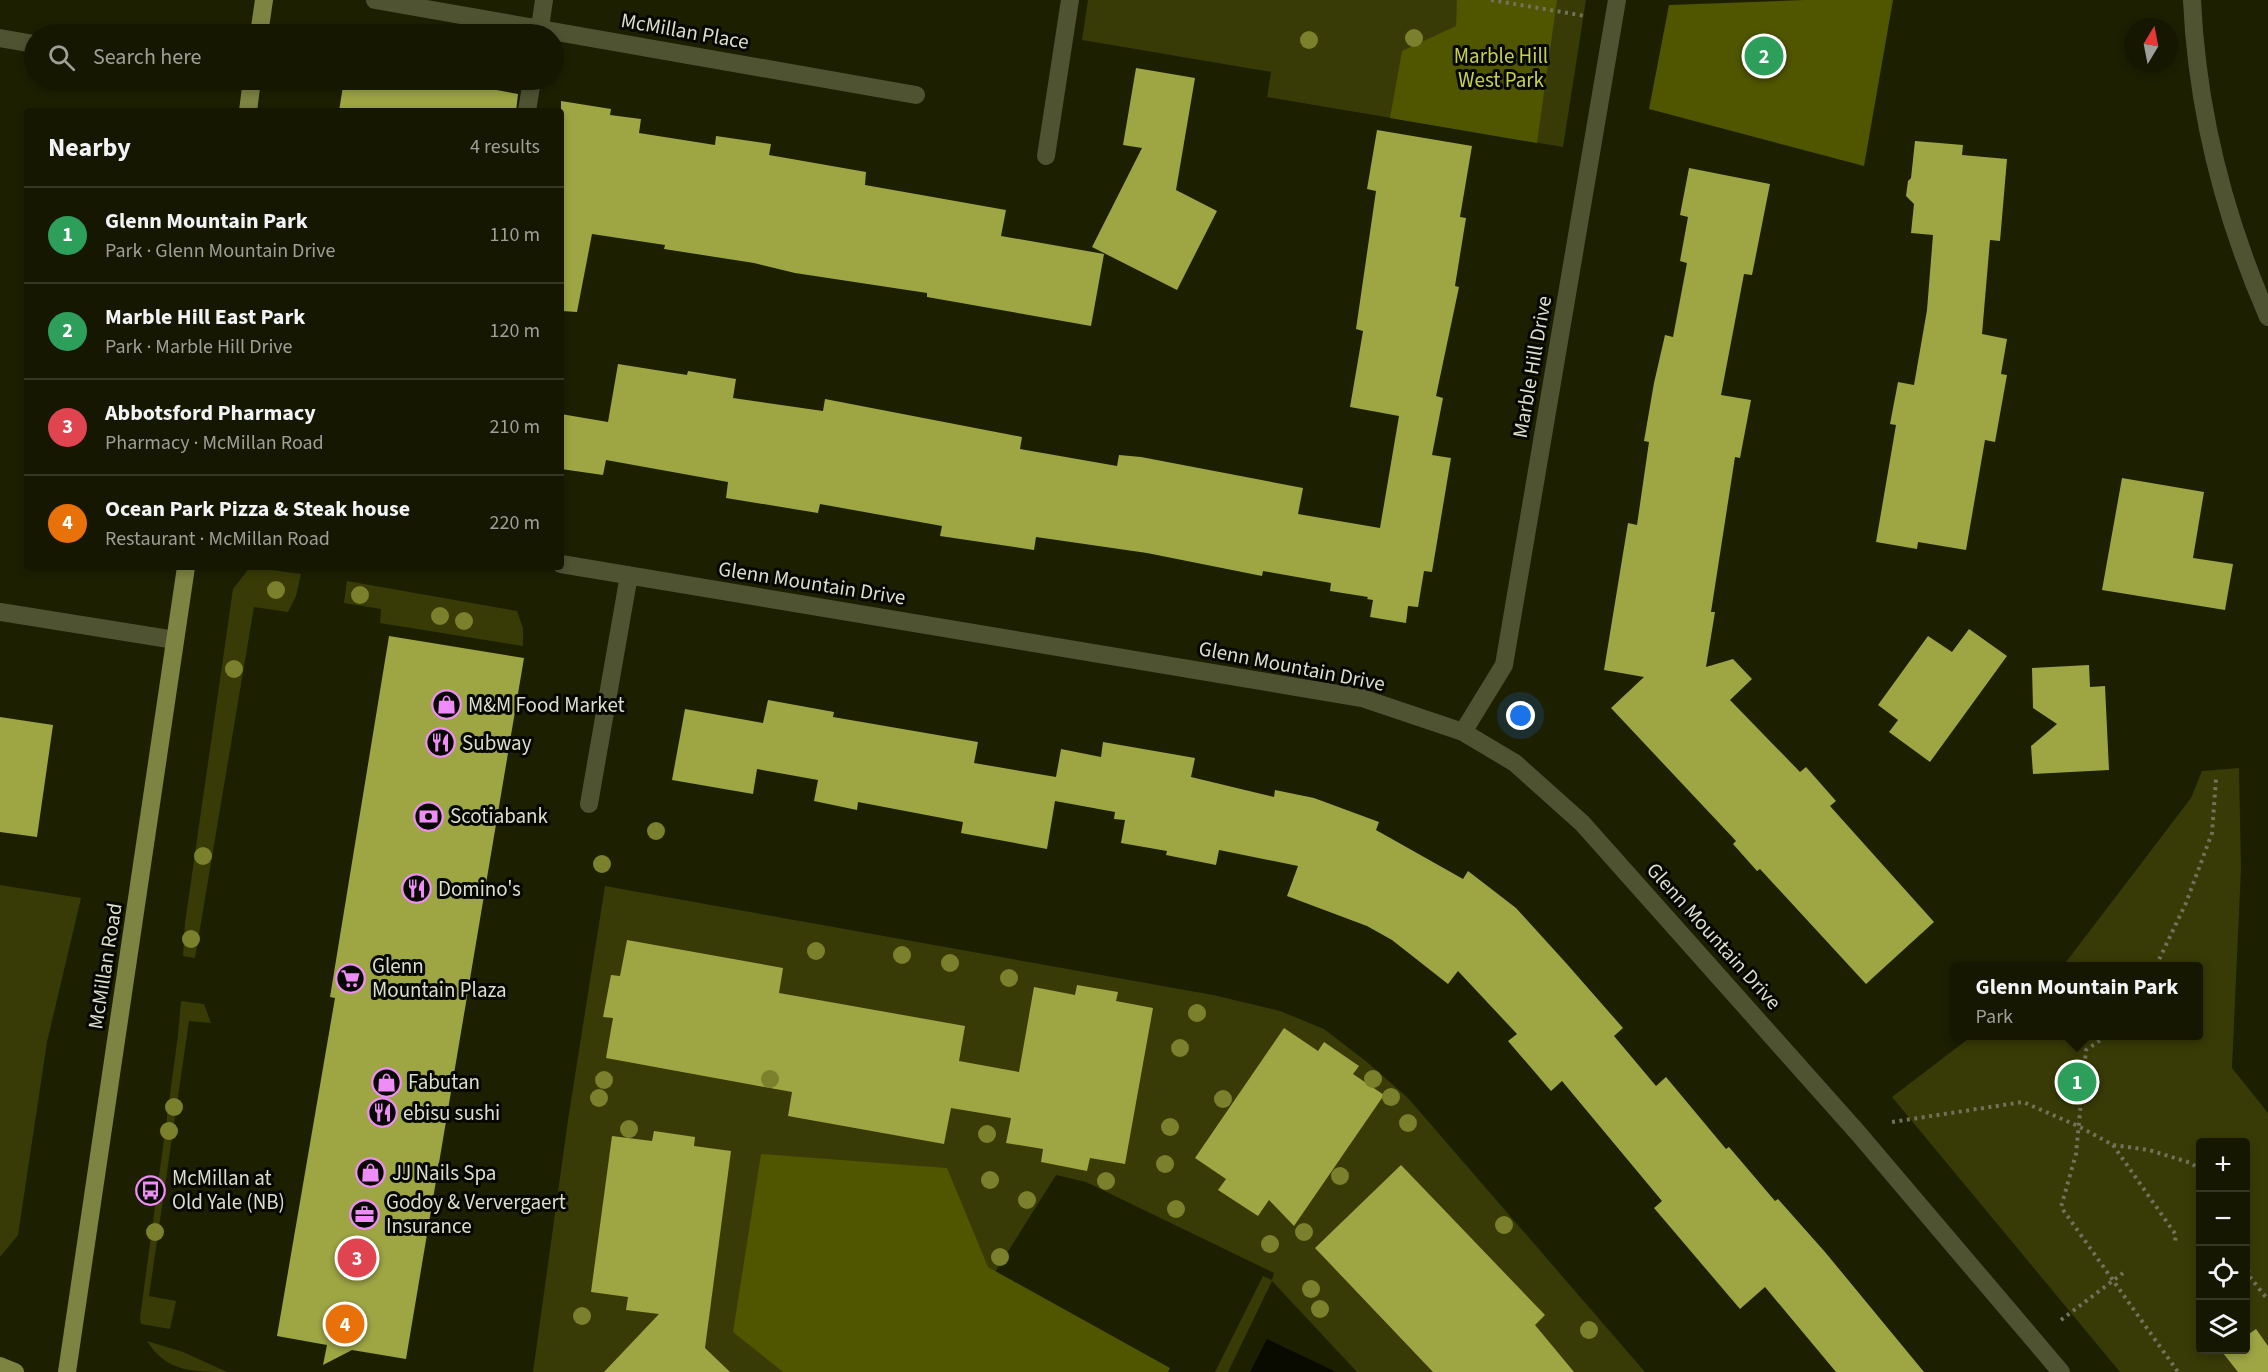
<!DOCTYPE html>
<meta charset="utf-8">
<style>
:root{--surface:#161701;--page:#232410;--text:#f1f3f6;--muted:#9e9f99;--line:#353623;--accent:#1a73e8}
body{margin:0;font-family:"Source Sans 3",sans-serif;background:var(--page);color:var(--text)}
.controls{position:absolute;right:18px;bottom:18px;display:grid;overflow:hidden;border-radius:6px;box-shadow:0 3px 9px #0003}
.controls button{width:54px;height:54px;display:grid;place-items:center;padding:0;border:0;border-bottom:2px solid var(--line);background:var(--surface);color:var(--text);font:30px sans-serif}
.compass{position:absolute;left:2124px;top:18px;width:54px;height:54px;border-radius:50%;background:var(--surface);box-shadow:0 3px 9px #0003;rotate:10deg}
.you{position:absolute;left:1521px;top:716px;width:21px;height:21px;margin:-15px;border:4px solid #fff;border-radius:50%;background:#1a73e8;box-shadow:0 0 0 9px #1a73e833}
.badge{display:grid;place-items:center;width:39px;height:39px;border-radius:50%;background:var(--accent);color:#fff;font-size:20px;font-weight:700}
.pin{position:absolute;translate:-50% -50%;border:3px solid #fff;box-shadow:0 2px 6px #0006}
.popup{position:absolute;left:1951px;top:962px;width:252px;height:78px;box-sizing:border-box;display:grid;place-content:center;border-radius:6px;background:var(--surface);filter:drop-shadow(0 2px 4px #0005);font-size:20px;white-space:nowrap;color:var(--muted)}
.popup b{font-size:22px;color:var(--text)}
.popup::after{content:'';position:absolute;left:50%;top:100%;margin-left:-12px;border:12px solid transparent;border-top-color:var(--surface)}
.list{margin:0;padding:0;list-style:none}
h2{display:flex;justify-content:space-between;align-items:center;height:78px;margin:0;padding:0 24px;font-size:26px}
h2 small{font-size:20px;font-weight:400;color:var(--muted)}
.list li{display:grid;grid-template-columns:39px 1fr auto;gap:18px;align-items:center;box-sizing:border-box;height:96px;padding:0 24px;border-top:2px solid var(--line)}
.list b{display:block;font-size:22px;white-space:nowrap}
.list p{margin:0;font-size:20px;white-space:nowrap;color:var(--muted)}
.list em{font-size:20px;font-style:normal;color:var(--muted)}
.icon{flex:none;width:33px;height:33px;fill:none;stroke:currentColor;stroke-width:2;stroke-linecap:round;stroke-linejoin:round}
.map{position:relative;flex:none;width:2268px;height:1372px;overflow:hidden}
.search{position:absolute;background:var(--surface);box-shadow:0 3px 9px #0003;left:24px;top:24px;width:540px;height:66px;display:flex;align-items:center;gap:15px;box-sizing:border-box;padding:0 21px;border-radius:33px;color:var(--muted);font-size:22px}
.panel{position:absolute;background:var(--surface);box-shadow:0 3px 9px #0003;left:24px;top:108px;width:540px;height:462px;border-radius:6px}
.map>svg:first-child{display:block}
</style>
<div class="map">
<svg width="2268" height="1372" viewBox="0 0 2268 1372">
<rect width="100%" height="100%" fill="#1d1f01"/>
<path fill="#383b06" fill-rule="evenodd" d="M 1088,0 L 1586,0 L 1563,147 L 1267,97 L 1271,72 L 1082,40 Z
M 250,567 L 301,574 L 296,596 L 288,612 L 254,607 L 195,958 L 183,956 L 185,923 L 233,589 Z
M 347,581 L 517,611 L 523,628 L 523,646 L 380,623 L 381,609 L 344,603 Z
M 2239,768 L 2241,868 L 2232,1068 L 2268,1113 L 2268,1372 L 2120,1372 L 1892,1097 L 1972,1036 L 2198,1036 L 2198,966 L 2063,966 L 2191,798 L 2202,771 ZM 2200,1142 L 2246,1142 L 2246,1350 L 2200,1350 Z
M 0,885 L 81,898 L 47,1042 L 18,1235 L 0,1257 Z
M 605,886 L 1213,995 L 1280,1011 L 1324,1029 L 1367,1062 L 1408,1098 L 1645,1372 L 1357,1372 L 1272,1281 L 1228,1372 L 1215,1372 L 1263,1276 L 1272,1280 L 1274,1273 L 1086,1182 L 1056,1175 L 992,1277 L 1168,1372 L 533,1372 L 568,1120 Z
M 181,1001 L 204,1004 L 211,1023 L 189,1021 L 149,1296 L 176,1301 L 170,1329 L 141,1324 L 140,1318 L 178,1035 Z
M 147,1341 L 183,1352 L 227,1372 C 194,1372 166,1372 147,1341 Z"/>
<path fill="#505500" d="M 1457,0 L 1557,0 L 1537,143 L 1390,118 L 1402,51 L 1456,26 Z
M 1804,0 L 1893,0 L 1864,166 L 1649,109 L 1669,5 Z
M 761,1154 L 947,1168 L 988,1267 L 1170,1368 L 1168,1372 L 783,1372 L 733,1332 Z"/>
<path fill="#090b00" d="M 1267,1339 L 1334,1371 L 1333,1372 L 1250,1372 Z"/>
<path fill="#9ea644" d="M 1136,68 L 1195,78 L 1176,190 L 1217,211 L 1177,290 L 1092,247 L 1142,148 L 1123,145 Z
M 344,80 L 443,80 L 518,94 L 516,111 L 339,111 Z
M 561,101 L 611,109 L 610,115 L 641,119 L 639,133 L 715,145 L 716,136 L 771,144 L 769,155 L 866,172 L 865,185 L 1006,210 L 1001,236 L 1104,254 L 1091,326 L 927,297 L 927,293 L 795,273 L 754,263 L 664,249 L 665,245 L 592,234 L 577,312 L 561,311 Z
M 1377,130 L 1472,146 L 1460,217 L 1466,218 L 1455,286 L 1459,287 L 1436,396 L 1443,398 L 1432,455 L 1451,458 L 1432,572 L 1424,571 L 1418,607 L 1408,606 L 1406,623 L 1370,617 L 1373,600 L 1367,599 L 1368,597 L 1330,591 L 1331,583 L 1263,571 L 1262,576 L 1147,553 L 1036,537 L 1034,550 L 940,536 L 942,526 L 820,504 L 818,513 L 726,498 L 728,482 L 606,460 L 603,475 L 561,469 L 561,414 L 608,422 L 618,364 L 687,375 L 688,371 L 736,379 L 733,398 L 823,411 L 825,399 L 1022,437 L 1020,449 L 1117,466 L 1119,455 L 1141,457 L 1303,488 L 1298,514 L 1380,528 L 1399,416 L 1350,407 L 1363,331 L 1356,329 L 1376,191 L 1367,189 Z
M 1915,141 L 1963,145 L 1962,155 L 2007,159 L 2000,241 L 1990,240 L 1982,334 L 2007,339 L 2001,374 L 2007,375 L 1995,442 L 1985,440 L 1966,550 L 1918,542 L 1917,549 L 1876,542 L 1896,425 L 1890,424 L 1898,382 L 1914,385 L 1927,310 L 1933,235 L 1911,233 L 1914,204 L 1906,196 L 1908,181 L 1911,178 Z
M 1689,168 L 1770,184 L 1752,275 L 1744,274 L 1721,395 L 1751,400 L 1740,458 L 1735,457 L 1711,612 L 1715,612 L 1706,667 L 1733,659 L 1752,679 L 1730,700 L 1800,772 L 1806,767 L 1836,801 L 1830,806 L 1934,922 L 1866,984 L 1760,869 L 1757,871 L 1733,844 L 1736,841 L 1611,708 L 1644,677 L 1604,670 L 1628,523 L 1637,525 L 1649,442 L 1644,441 L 1654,383 L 1665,335 L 1673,337 L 1687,263 L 1680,261 L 1688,217 L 1680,215 Z
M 2122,478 L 2204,492 L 2193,558 L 2233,564 L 2225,610 L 2102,590 Z
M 1969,629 L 2007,656 L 1930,762 L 1889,732 L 1898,720 L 1878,705 L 1928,636 L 1952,652 Z
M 389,636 L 524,658 L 406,1359 L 352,1350 L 323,1365 L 327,1345 L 277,1336 L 335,998 L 330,997 Z
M 2089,665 L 2090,687 L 2105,686 L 2109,770 L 2033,774 L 2031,746 L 2057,724 L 2033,708 L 2032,668 Z
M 768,700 L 834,712 L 833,717 L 978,742 L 974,763 L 1056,777 L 1061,749 L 1101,757 L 1103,742 L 1195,758 L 1191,777 L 1274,797 L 1275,790 L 1314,798 L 1379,822 L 1376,830 L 1463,879 L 1468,871 L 1516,908 L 1566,963 L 1623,1028 L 1614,1036 L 1656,1086 L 1666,1077 L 1726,1149 L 1729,1147 L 1775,1201 L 1778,1199 L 1825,1252 L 1924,1372 L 1836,1372 L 1765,1287 L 1740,1309 L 1654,1208 L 1662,1201 L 1562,1081 L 1551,1091 L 1508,1041 L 1517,1034 L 1458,971 L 1448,984 L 1392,940 L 1367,926 L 1287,896 L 1298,866 L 1219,850 L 1216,865 L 1166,855 L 1167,851 L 1121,843 L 1125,820 L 1114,819 L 1115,812 L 1055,801 L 1047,849 L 961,833 L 963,822 L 858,802 L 857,810 L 814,801 L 818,780 L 757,769 L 753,794 L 672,780 L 685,709 L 763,723 Z
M 0,717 L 53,725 L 37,837 L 0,832 Z
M 627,940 L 783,968 L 779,993 L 965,1026 L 959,1061 L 1019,1072 L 1034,987 L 1075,995 L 1077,985 L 1118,992 L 1116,1001 L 1153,1008 L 1125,1164 L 1090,1158 L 1087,1171 L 1041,1162 L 1043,1149 L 1006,1143 L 1011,1118 L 951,1108 L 944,1144 L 788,1116 L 792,1092 L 606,1058 L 613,1018 L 603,1017 L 611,975 L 620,976 Z
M 1284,1028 L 1318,1051 L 1324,1042 L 1359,1066 L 1353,1074 L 1384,1095 L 1294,1226 L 1269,1200 L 1258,1216 L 1218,1190 L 1226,1179 L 1195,1158 Z
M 654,1131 L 695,1137 L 694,1146 L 731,1151 L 705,1348 L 730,1372 L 604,1372 L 659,1314 L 626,1310 L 628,1297 L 591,1292 L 612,1136 L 652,1141 Z
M 1401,1165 L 1545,1315 L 1535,1325 L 1574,1372 L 1433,1372 L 1315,1248 Z
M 2256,1329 L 2268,1346 L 2268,1372 L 2238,1372 L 2223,1353 L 2228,1350 L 2246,1350 L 2246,1336 Z"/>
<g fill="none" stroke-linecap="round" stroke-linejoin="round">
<path stroke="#707259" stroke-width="4" stroke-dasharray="3 4.5" stroke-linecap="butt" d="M 1491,0 L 1585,16
M 2156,966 L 2186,903 L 2212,833 L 2216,779
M 2106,1036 L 2086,1050 L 2076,1154 L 2061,1207 L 2178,1372
M 1892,1122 L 2023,1102 L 2078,1126 L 2113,1145 L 2149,1150 L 2191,1163 L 2200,1170
M 2113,1145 L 2176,1235 L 2175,1242
M 2246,1262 L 2250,1277 L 2268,1300
M 2061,1320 L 2123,1273"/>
<path stroke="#4f5332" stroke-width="18" d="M 375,0 L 916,95
M 2192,0 C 2197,110 2224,216 2268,317
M 539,34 L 544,0
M 0,38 L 34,44
M 527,111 L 532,80
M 1046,156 L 1070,0
M 561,564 L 1362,698 L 1463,732 L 1515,763 L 1582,823 L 1858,1133 L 2061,1372
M 0,612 L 175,640
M 1463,732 L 1504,665 L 1617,0
M 589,804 L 629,575"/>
<path stroke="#7d8341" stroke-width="18" d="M 259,34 L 264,0
M 248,111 L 252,80
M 0,1366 L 15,1372
M 67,1372 L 186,567"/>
</g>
<g fill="#7a802b">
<circle cx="1414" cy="38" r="9"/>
<circle cx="1309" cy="40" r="9"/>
<circle cx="276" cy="590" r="9"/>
<circle cx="360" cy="595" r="9"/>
<circle cx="440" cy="616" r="9"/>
<circle cx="464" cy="621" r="9"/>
<circle cx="234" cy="669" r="9"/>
<circle cx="656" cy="831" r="9"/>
<circle cx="203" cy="856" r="9"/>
<circle cx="602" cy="864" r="9"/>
<circle cx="191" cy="939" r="9"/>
<circle cx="816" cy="951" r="9"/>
<circle cx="902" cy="955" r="9"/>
<circle cx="950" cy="963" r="9"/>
<circle cx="1009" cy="978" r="9"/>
<circle cx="1197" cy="1013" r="9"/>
<circle cx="1180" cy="1048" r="9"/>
<circle cx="770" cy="1079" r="9"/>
<circle cx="1373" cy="1079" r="9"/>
<circle cx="604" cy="1080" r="9"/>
<circle cx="1391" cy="1097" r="9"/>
<circle cx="599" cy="1098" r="9"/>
<circle cx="1223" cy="1099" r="9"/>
<circle cx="174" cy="1107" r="9"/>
<circle cx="1408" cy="1123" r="9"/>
<circle cx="1170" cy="1127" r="9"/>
<circle cx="629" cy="1129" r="9"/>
<circle cx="169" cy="1131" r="9"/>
<circle cx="987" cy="1134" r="9"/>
<circle cx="1165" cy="1164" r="9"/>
<circle cx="1340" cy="1176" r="9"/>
<circle cx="990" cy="1180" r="9"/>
<circle cx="1106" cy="1181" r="9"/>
<circle cx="1027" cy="1200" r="9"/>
<circle cx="1176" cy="1209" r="9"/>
<circle cx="1504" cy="1225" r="9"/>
<circle cx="155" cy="1232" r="9"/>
<circle cx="1304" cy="1232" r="9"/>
<circle cx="1270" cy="1244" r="9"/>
<circle cx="1000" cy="1257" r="9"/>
<circle cx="1311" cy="1289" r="9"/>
<circle cx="1320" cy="1309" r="9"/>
<circle cx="582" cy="1316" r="9"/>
<circle cx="1589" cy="1330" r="9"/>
</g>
<defs>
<symbol id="shop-ring" viewBox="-11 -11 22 22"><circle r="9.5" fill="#070801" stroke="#ee8cf8" stroke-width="1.5"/><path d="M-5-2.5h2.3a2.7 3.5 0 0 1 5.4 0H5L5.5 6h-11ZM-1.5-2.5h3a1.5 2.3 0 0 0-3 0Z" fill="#ee8cf8"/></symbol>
<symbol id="restaurant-ring" viewBox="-11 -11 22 22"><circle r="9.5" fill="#070801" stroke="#ee8cf8" stroke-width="1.5"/><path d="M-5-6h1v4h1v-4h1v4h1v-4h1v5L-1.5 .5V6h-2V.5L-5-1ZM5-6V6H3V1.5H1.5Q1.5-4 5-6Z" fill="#ee8cf8"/></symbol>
<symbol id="bank-ring" viewBox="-11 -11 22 22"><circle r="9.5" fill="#070801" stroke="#ee8cf8" stroke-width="1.5"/><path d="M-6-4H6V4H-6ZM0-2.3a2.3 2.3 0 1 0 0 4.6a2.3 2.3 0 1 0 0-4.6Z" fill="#ee8cf8"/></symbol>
<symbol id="supermarket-ring" viewBox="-11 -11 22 22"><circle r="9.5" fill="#070801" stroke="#ee8cf8" stroke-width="1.5"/><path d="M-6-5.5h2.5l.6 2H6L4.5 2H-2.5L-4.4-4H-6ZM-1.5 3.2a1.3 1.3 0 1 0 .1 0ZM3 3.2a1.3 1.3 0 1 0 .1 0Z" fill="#ee8cf8"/></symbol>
<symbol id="bus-ring" viewBox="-11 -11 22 22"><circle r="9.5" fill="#070801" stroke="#ee8cf8" stroke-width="1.5"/><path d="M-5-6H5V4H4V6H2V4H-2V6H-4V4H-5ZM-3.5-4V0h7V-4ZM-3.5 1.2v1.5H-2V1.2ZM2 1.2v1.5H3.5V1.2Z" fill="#ee8cf8"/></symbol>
<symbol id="office-ring" viewBox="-11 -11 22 22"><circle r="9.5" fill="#070801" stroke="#ee8cf8" stroke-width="1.5"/><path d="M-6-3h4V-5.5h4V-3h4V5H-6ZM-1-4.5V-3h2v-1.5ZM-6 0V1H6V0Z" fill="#ee8cf8"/></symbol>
</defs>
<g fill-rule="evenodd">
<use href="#shop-ring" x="430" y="688" width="33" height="33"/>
<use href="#restaurant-ring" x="424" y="726" width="33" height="33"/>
<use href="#bank-ring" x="412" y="800" width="33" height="33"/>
<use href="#restaurant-ring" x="400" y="872" width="33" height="33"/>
<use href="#supermarket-ring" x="334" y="962" width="33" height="33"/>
<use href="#shop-ring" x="370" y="1066" width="33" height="33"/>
<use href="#restaurant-ring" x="366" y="1096" width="33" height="33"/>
<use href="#shop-ring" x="354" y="1156" width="33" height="33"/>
<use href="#bus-ring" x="134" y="1174" width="33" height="33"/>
<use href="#office-ring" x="348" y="1198" width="33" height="33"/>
</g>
<g text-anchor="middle" stroke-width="6" stroke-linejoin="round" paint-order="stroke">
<g font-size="21" fill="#dbdecc" stroke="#070801">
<text transform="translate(685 31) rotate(10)" y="7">McMillan Place</text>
<text transform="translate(1532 367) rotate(-80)" y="7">Marble Hill Drive</text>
<text transform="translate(812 583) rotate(9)" y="7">Glenn Mountain Drive</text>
<text transform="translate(1292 666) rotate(11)" y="7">Glenn Mountain Drive</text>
<text transform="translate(1714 936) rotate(48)" y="7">Glenn Mountain Drive</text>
<text transform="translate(105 966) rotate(-81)" y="7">McMillan Road</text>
</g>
<g font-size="21" fill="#c6d04e" stroke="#070801">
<text x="1501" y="63">Marble Hill<tspan x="1501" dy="24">West Park</tspan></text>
</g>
<g font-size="21" fill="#dbdecc" stroke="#070801" text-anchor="start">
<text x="468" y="712">M&amp;M Food Market</text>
<text x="462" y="750">Subway</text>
<text x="450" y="823">Scotiabank</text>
<text x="438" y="896">Domino's</text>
<text x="372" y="973">Glenn<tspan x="372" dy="24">Mountain Plaza</tspan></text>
<text x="408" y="1089">Fabutan</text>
<text x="403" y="1120">ebisu sushi</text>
<text x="392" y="1180">JJ Nails Spa</text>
<text x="172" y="1185">McMillan at<tspan x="172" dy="24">Old Yale (NB)</tspan></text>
<text x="386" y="1209">Godoy &amp; Ververgaert<tspan x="386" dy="24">Insurance</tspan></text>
</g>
</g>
</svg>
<div class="controls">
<button>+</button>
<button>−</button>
<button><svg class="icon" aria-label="locate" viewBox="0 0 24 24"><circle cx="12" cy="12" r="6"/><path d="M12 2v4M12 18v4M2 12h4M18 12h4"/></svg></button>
<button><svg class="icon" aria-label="layers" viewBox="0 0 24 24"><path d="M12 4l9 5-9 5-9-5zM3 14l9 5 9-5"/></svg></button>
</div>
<svg class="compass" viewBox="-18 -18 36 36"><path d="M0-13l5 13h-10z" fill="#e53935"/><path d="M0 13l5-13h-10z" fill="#9e9f99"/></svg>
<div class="you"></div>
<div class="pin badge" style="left:2077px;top:1082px;background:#2e9e5b">1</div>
<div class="popup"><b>Glenn Mountain Park</b>Park</div>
<div class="pin badge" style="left:1764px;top:56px;background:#2e9e5b">2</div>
<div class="pin badge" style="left:357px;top:1258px;background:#e0444e">3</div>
<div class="pin badge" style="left:345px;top:1324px;background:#e8710a">4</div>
<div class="search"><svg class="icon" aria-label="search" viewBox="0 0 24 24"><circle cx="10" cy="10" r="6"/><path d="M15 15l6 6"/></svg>Search here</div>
<section class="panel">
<h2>Nearby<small>4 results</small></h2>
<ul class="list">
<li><span class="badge" style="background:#2e9e5b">1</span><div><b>Glenn Mountain Park</b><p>Park · Glenn Mountain Drive</p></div><em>110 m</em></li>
<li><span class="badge" style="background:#2e9e5b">2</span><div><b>Marble Hill East Park</b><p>Park · Marble Hill Drive</p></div><em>120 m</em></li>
<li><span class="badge" style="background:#e0444e">3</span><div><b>Abbotsford Pharmacy</b><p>Pharmacy · McMillan Road</p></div><em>210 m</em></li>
<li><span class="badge" style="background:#e8710a">4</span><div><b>Ocean Park Pizza &amp; Steak house</b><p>Restaurant · McMillan Road</p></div><em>220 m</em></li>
</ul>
</section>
</div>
